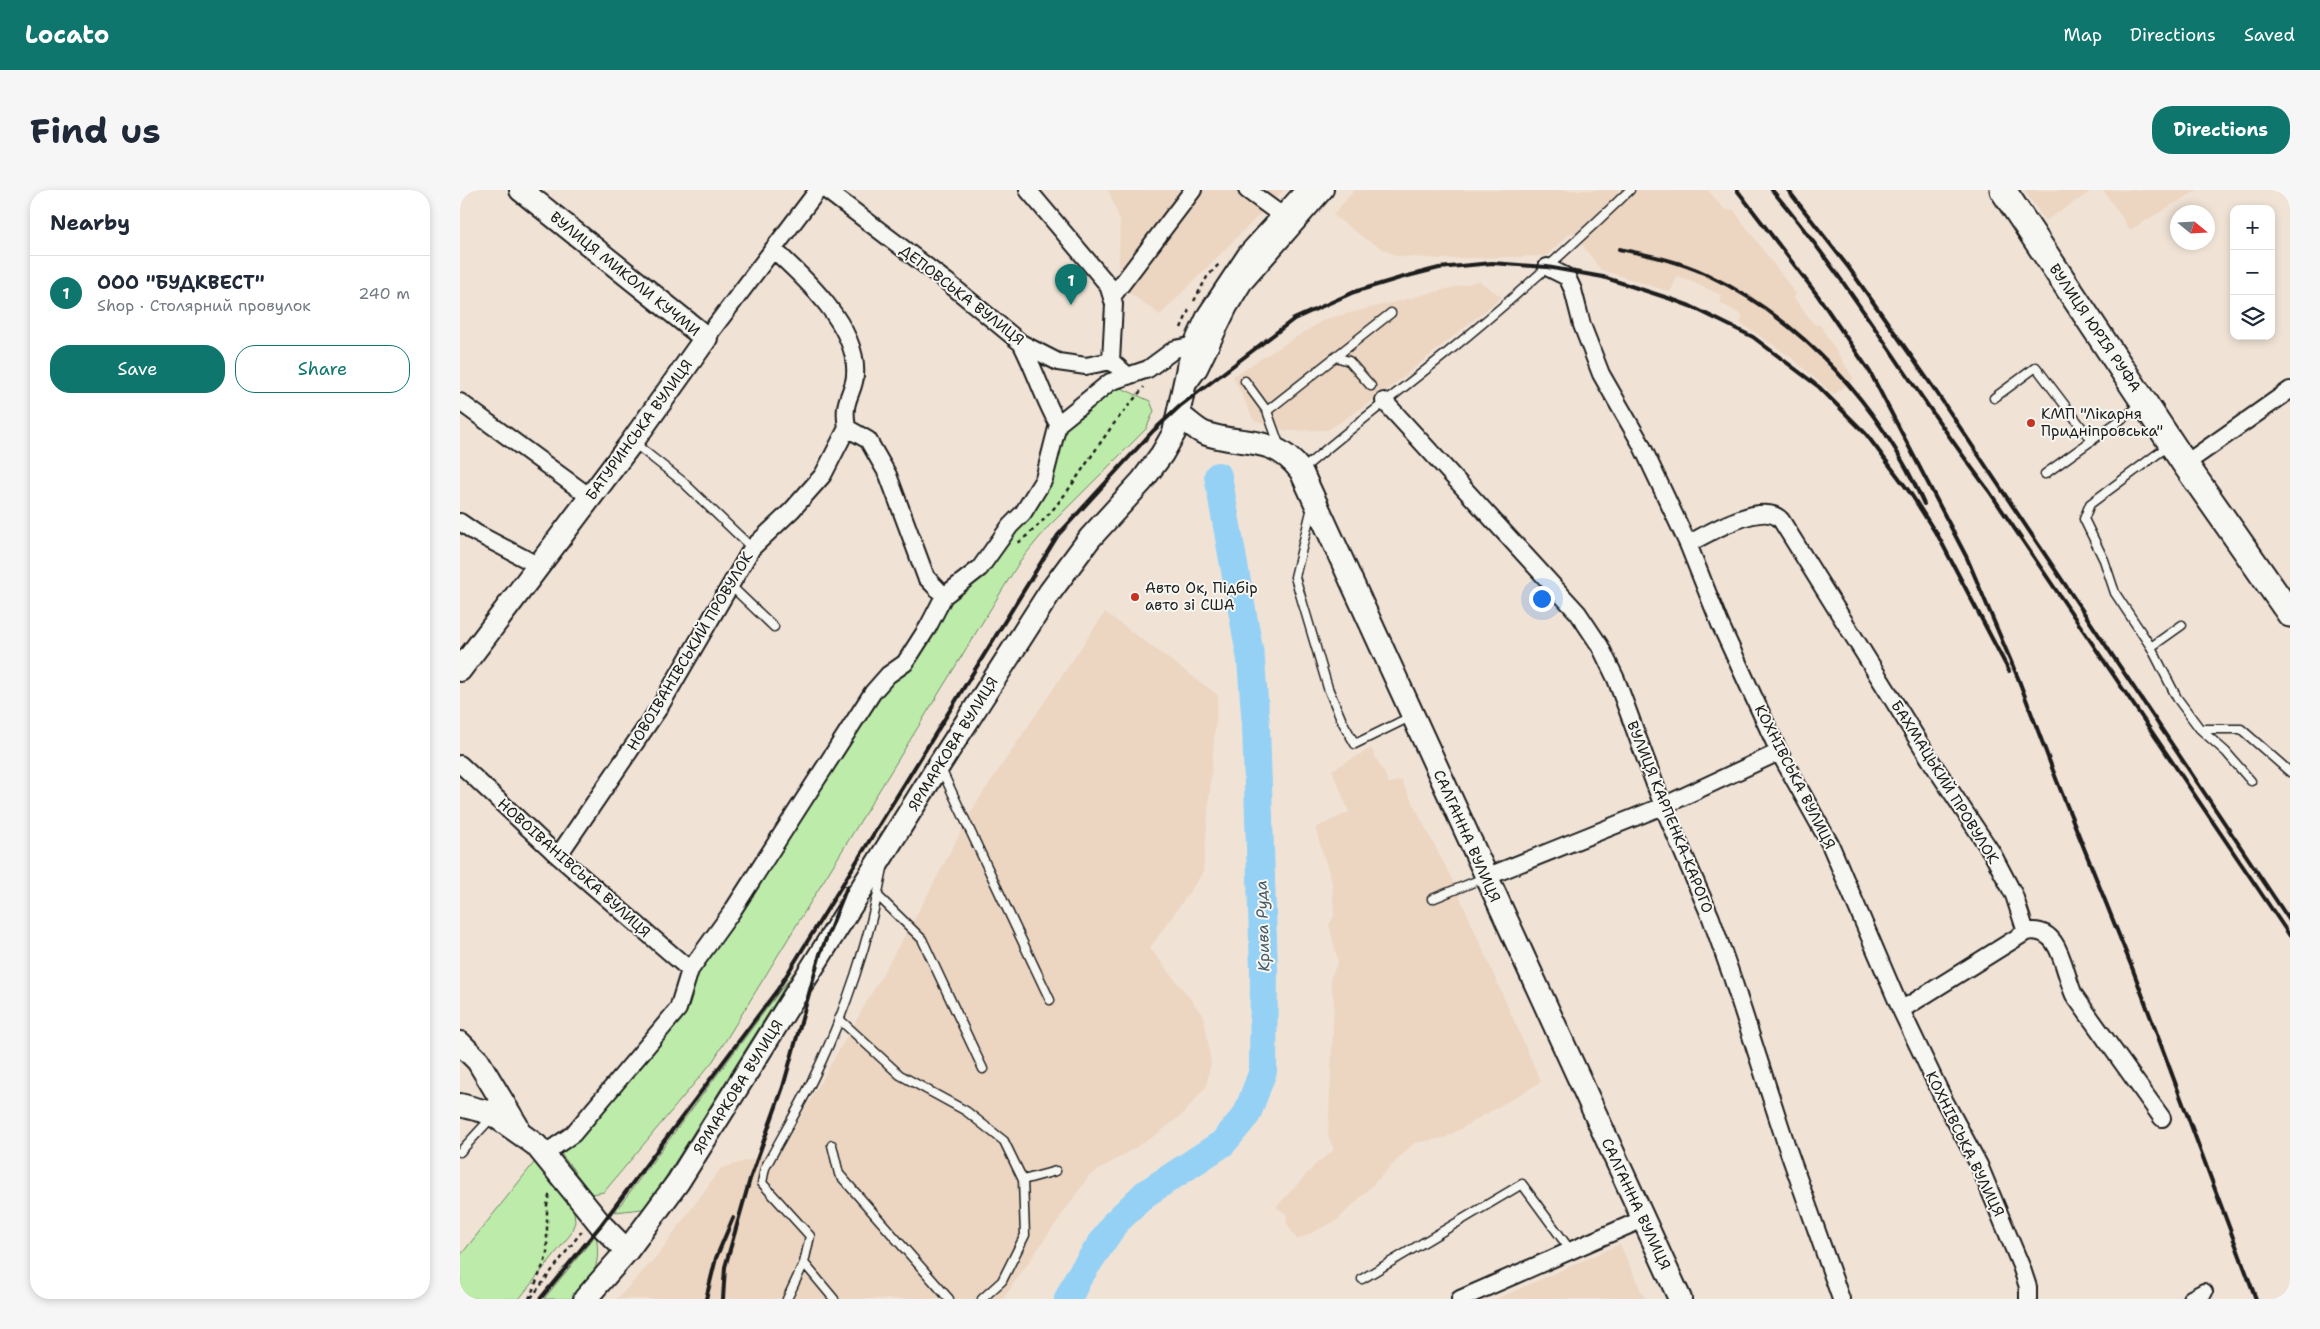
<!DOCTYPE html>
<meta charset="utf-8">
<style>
:root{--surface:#fff;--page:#f6f6f7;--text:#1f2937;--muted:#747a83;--line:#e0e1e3;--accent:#0f766e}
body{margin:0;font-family:"Shantell Sans",sans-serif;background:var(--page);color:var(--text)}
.controls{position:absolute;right:15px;top:15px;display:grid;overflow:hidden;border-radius:10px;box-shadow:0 2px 8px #0003}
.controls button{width:45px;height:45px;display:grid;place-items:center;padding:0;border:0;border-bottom:1px solid var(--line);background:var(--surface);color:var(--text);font:25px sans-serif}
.compass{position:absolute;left:1710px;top:15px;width:45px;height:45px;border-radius:50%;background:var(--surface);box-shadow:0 2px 8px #0003;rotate:108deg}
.you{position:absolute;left:1081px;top:408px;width:18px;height:18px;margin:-12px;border:4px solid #fff;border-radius:50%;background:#1a73e8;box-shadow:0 0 0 8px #1a73e833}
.badge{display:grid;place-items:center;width:32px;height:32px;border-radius:50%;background:var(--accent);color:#fff;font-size:16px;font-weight:700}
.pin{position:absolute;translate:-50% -41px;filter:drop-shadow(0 1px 2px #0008)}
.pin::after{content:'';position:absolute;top:26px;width:18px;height:15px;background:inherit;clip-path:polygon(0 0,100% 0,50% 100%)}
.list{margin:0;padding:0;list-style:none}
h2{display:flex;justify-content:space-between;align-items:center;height:65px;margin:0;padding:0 20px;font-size:21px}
h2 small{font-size:16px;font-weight:400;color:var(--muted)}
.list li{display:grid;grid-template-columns:32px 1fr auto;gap:15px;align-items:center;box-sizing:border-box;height:75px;padding:0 20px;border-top:1px solid var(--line)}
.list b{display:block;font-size:19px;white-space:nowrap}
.list p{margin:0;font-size:16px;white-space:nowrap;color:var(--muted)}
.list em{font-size:16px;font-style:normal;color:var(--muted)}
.actions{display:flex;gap:10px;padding:15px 20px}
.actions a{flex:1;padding:11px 0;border:1px solid var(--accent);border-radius:20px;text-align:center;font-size:18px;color:var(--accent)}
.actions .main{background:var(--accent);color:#fff}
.icon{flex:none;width:28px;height:28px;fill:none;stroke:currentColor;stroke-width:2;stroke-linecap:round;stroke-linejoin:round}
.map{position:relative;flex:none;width:1830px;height:1109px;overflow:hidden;border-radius:20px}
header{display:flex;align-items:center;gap:30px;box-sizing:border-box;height:70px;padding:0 25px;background:var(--accent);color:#fff}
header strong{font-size:24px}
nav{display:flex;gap:28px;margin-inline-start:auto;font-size:18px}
.intro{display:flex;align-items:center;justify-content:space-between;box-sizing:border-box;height:120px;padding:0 30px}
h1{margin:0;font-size:35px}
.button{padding:12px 22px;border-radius:20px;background:var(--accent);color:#fff;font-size:18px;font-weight:700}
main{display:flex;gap:30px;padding:0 30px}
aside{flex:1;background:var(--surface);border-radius:20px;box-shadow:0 2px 8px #0003}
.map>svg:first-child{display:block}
</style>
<header>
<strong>Locato</strong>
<nav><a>Map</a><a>Directions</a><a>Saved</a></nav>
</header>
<div class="intro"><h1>Find us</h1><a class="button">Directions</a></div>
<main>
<aside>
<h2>Nearby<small></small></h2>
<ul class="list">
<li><span class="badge">1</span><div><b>ООО &quot;БУДКВЕСТ&quot;</b><p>Shop · Столярний провулок</p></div><em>240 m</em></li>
</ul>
<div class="actions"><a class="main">Save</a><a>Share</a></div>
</aside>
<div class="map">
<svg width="1830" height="1109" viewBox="0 0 1830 1109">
<rect width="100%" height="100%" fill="#f0e3d6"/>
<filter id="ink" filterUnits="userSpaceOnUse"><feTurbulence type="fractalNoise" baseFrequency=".02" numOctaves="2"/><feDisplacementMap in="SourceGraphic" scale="10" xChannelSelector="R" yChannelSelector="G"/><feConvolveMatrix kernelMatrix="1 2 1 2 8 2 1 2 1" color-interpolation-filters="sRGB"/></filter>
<g filter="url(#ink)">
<path fill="#ecd6c2" d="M 648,0 L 824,0 L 700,125 L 658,95 L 660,31 Z
M 894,0 L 1248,0 L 1265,20 L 1273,19 L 1336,104 L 1334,108 L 1354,134 L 1360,135 L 1394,189 L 1374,205 L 1328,165 L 1280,133 L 1283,126 L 1260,113 L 1261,105 L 1218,86 L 1210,102 L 1141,80 L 1112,42 L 1086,66 L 980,69 L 936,66 L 905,49 L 873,25 Z
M 1564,0 L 1633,0 L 1585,31 Z
M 1643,0 L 1738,0 L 1670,40 Z
M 1019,91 L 1042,107 L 920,206 L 868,240 L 826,241 L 794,231 L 773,186 L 865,129 Z
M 645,422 L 758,505 L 743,683 L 690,758 L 744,826 L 751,873 L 746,897 L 722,925 L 696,945 L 629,986 L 543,1109 L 157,1109 L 196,1067 L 261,978 L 321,961 L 462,715 L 516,613 Z
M 911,558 L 929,593 L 941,590 L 993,691 L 1081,892 L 985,948 L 954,953 L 878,1030 L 837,1050 L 826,1032 L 827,1025 L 816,1017 L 857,973 L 874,960 L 868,946 L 874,812 L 870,789 L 878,771 L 869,735 L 874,725 L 872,693 L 855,638 L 889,622 L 872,580 Z
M 1160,1054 L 1185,1109 L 1036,1109 Z"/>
<path fill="#bdecaa" stroke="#6c8463" d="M 652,194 L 690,211 L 694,221 L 686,239 L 588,337 L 560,371 L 253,871 L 144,1002 L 132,1004 L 99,961 L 167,885 L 232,781 L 486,409 L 551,338 L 603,234 Z
M 334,782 L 190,1012 L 182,1019 L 155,1022 Z
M 77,969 L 114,1021 L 115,1032 L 110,1045 L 59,1109 L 0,1109 L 0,1066 Z
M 136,1045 C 141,1075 134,1088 115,1109 L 84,1109 Z"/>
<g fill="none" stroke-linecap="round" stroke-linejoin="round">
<path stroke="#95d1f5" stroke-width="28" d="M 608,1109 L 618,1088 L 655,1033 L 685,1004 L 763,953 L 787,924 L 803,881 L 804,780 L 796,536 L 791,470 L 758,286"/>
<defs>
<path id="lane" d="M 876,167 L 889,171 L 911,196
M 785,191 L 807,221 L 820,257
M 1534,208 L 1576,177 L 1632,251
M 807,221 L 931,123
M 174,253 L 222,291 L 292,358
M 1708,256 L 1630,314 L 1624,329 L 1644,370 L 1655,403 L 1691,457 L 1722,435
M 843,279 C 890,238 940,201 988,162 C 1051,111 1112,56 1170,0
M 1585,284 L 1681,215
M 852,317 L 835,387 L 868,498 L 882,531 L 895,554 L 952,526
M 270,395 L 314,437
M 1691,457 L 1717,508 L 1740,539 L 1781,539 L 1830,582
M 1740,539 L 1766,562 L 1791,591
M 481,579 L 590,810
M 418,706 L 462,749 L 523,879
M 972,709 L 1026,687
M 379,829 L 440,885 L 506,921 L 544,951 L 563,990 L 565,1045 L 542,1091 L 522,1109
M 372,955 L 379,984 L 489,1109
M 0,962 L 33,926
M 563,990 L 596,981
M 344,1073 L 374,1109
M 902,1089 L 1062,994 L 1111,1061
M 327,1109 L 344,1073 L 350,1046 L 302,993 L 305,978 C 321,948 339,918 354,887 C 385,824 410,748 423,678"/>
<path id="street" d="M 366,0 L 486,91 L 561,153 L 598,172 L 626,176 L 651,171
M 568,0 L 648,95 L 654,114 L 651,171 L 668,186
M 787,0 L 824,27
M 313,59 C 345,88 399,138 395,185 C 395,196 387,207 386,218 C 385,225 386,232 387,238 L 408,250 L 428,285 L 466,387 L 484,406
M 1087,77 L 1107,87 L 1113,100 L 1122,135 L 1141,184 L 1180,252 L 1228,354 L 1260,434 L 1319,562 L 1370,654 L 1441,820 L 1483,908 L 1519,975 L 1561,1076 L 1568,1097 L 1568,1109
M 652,107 L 733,0
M 246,148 L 358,0
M 728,194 L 739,179 L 769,117 L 783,94 L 865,0
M 924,211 L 1118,423 L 1140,456 L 1156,489 L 1203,616 L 1251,728 L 1272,787 L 1327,957 L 1381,1109
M 0,212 L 130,307
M 598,234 L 650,192 L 688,179 L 715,159 L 735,155
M 1725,274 L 1830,200
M 0,332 L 16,343 L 79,376
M 1228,354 C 1247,344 1303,310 1321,330 L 1471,571 L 1532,663 L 1554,705 L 1566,742 C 1601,734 1603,781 1614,805 L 1702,928
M 0,574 L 98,666 L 230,780
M 98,666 L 199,518 L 292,358 L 332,320 L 363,285 L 387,238
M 1026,687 L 1203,616 L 1319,562
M 1441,820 L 1566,742
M 84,964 L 113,944 L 218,819 L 230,780 L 271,723 L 413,502 L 428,485 L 445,473 L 468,437 L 484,406 L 520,378 L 550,336 L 563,323 L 584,289 L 598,234 C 583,208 575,179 561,153
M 1000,1109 L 1183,1029
M 1731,1109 L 1744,1102"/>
<path id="secondary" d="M 719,225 C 727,230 735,239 744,243 C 782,257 812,243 841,281 L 1220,1109
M 0,480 L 172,252 L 246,148 L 61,0
M 0,853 L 18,871 L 57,936
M 0,915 L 31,923 L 76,955 L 141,1035 L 167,1061
M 125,1109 L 167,1061 L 218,992 L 479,575 L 590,402 L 630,348 L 682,291 L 702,264 L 714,243 L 728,178 L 735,155 L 749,125 L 789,65 L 848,0"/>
<path id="primary" d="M 1543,0 L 1725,274 L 1830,424"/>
</defs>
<use href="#lane" stroke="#1c1c1c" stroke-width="11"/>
<use href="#street" stroke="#1c1c1c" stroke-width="20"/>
<use href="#secondary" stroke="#1c1c1c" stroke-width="26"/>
<use href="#primary" stroke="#1c1c1c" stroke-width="29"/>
<path stroke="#1c1c1c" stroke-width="2.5" stroke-dasharray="4 4" stroke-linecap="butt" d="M 734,111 L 747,87 L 759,74
M 721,138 L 729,120
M 558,353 C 600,320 618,284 648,242 C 659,226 672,212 684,197
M 71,1108 L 122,1041
M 69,1109 L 87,1066 L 87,1015 L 90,1002"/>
<use href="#lane" stroke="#f6f6f2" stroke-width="8"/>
<use href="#street" stroke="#f6f6f2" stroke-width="16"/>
<use href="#secondary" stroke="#f6f6f2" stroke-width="22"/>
<use href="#primary" stroke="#f6f6f2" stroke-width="25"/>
<path stroke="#1c1c1c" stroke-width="4" d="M 1277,0 L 1358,106 L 1410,182 L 1507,368 L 1558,488 L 1597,591 L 1673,780 L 1796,1109
M 1312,0 C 1392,95 1454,202 1529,301 L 1830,746
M 1328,0 L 1389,78 L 1475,200 L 1830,731
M 1159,59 C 1188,65 1219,71 1246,84 C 1343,130 1421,217 1464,314
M 1475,340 L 1549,481
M 80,1109 L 141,1035 L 318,799 L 598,345 L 693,241 L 720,216 L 834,129 L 894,102 L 940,88 L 979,78 L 1032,73 L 1087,77 L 1143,87 L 1211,109 L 1230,116 L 1293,147 L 1359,197 L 1406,244 L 1451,304 L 1477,345
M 246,1109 L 256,1068 L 273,1028
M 263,1109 L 265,1077 L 290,989 L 323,897 L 360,764 L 387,697"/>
</g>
</g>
<g fill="#c8321e" stroke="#f6f6f2" stroke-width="2">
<circle cx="1571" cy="233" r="5"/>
<circle cx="675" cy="407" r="5"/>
</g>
<g text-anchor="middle" stroke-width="4" stroke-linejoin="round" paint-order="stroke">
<g font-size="15" fill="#1c1c1c" stroke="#f6f6f2">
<text transform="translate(165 84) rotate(39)" y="5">ВУЛИЦЯ МИКОЛИ КУЧМИ</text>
<text transform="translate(502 105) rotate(38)" y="5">ДЕПОВСЬКА ВУЛИЦЯ</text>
<text transform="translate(1635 138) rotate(56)" y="5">ВУЛИЦЯ ЮРІЯ РУФА</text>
<text transform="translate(179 240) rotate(-54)" y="5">БАТУРИНСЬКА ВУЛИЦЯ</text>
<text transform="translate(230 461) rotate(-59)" y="5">НОВОІВАНІВСЬКИЙ ПРОВУЛОК</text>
<text transform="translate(493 554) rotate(-58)" y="5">ЯРМАРКОВА ВУЛИЦЯ</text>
<text transform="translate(1335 587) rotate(63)" y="5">КОХНІВСЬКА ВУЛИЦЯ</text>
<text transform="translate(1485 592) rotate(58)" y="5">БАХМАЦЬКИЙ ПРОВУЛОК</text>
<text transform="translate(1210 627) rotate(68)" y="5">ВУЛИЦЯ КАРПЕНКА-КАРОГО</text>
<text transform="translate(1007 646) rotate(66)" y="5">САЛГАННА ВУЛИЦЯ</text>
<text transform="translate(114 678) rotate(42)" y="5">НОВОІВАНІВСЬКА ВУЛИЦЯ</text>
<text transform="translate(278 897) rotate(-58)" y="5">ЯРМАРКОВА ВУЛИЦЯ</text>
<text transform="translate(1505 954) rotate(64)" y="5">КОХНІВСЬКА ВУЛИЦЯ</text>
<text transform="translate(1176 1014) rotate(65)" y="5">САЛГАННА ВУЛИЦЯ</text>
</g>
<g font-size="15" fill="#1c1c1c" stroke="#f6f6f2" text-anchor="start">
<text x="1581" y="229">КМП "Лікарня<tspan x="1581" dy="17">Придніпровська"</tspan></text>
<text x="685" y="403">Авто Ок, Підбір<tspan x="685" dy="17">авто зі США</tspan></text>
</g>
<g font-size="16" font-style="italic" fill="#465b68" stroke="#f6f6f2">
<text transform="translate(802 736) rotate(-92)" y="6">Крива Руда</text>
</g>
</g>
</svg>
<div class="controls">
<button>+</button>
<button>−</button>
<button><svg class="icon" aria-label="layers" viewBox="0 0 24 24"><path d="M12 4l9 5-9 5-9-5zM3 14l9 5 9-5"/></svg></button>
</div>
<svg class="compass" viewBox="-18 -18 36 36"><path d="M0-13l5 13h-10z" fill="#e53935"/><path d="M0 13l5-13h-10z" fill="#747a83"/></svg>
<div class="you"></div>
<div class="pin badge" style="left:611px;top:115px">1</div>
</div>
</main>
